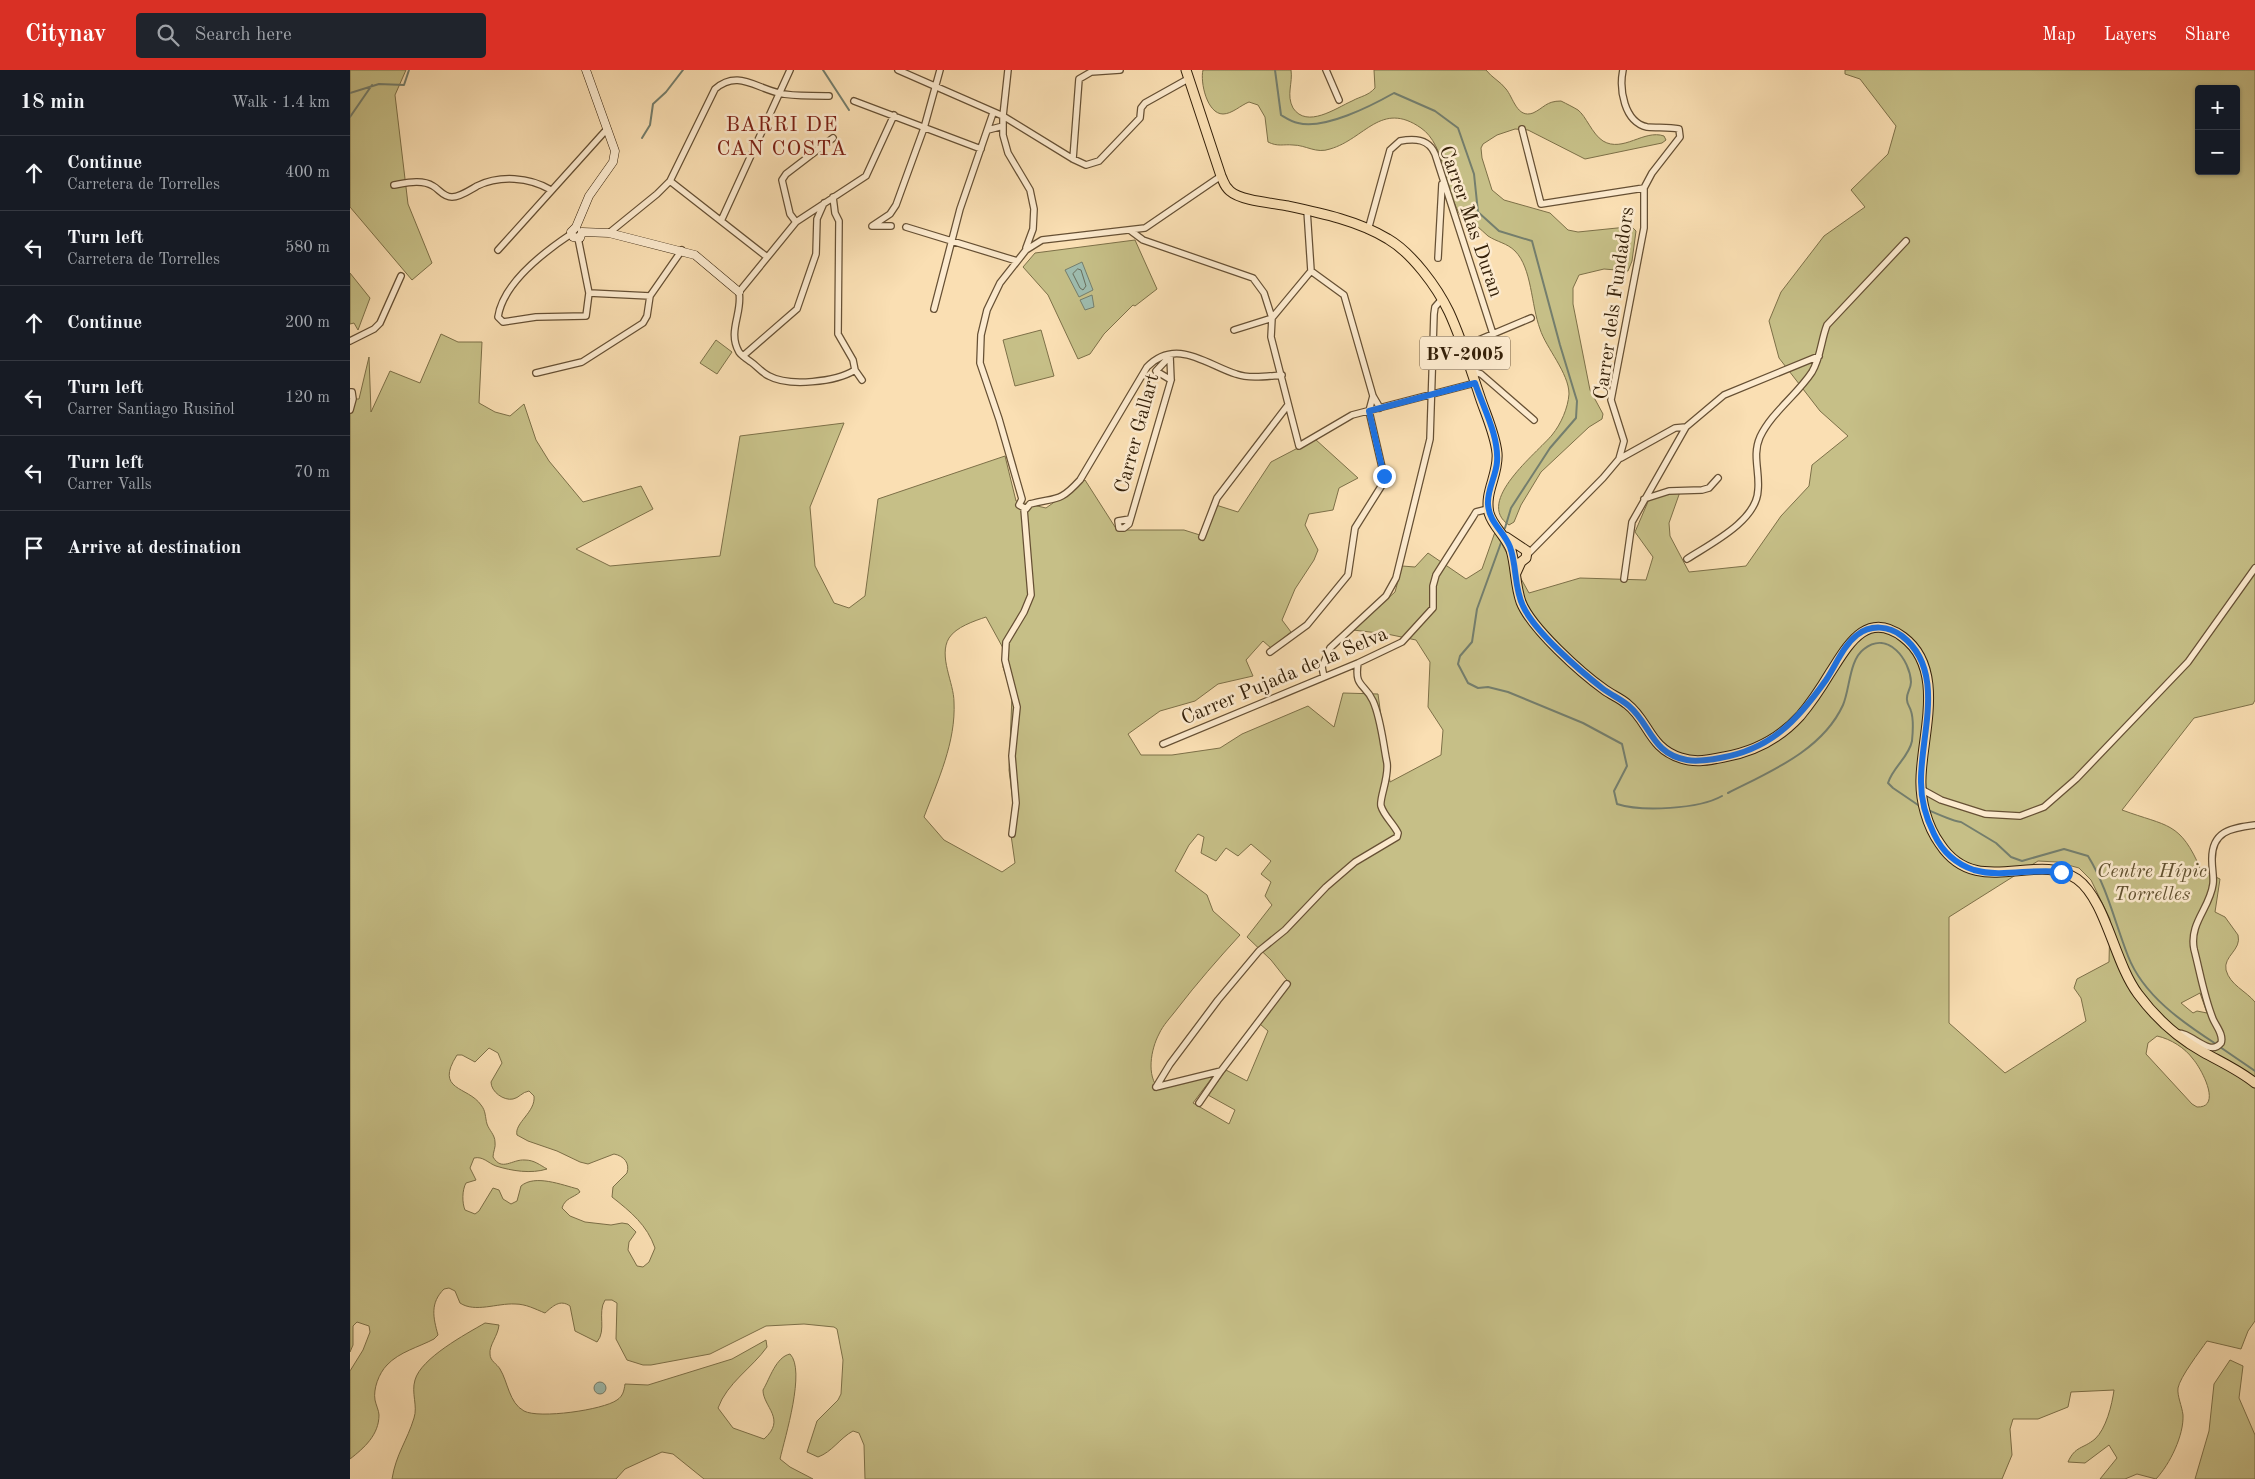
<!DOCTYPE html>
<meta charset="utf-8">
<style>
:root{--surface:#171b24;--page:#20242c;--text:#f1f3f6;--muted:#9ea1a6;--line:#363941;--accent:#d93025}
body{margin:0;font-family:"Old Standard TT",serif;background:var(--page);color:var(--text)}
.controls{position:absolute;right:15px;top:15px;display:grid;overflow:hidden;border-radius:5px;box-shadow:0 1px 4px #0004}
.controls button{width:45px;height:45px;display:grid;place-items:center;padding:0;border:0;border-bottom:1px solid var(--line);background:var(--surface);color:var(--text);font:25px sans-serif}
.stop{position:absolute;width:15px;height:15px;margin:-11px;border:4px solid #1a73e8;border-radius:50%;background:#fff}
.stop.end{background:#1a73e8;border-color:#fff;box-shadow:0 1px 5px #0008}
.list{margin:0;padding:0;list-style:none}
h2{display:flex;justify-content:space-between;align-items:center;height:65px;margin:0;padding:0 20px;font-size:21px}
h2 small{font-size:16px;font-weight:400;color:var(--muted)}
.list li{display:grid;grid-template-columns:32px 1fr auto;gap:15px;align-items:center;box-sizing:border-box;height:75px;padding:0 20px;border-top:1px solid var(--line)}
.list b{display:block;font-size:19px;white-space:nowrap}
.list p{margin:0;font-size:16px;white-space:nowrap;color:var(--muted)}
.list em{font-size:16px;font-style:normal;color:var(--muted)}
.icon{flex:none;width:28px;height:28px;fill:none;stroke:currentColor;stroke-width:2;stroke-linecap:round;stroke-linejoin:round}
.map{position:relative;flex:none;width:1905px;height:1409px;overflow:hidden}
header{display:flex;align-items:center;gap:30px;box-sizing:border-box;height:70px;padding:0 25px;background:var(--accent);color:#fff}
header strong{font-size:24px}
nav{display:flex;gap:28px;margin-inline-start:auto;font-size:18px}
.search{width:350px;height:45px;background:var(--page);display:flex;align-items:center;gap:12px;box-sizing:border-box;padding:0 18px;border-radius:5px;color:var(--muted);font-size:19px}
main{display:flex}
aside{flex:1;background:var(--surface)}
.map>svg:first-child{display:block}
</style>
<header>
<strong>Citynav</strong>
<div class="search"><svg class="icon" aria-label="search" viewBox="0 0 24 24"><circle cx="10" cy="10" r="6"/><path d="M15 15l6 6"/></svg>Search here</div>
<nav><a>Map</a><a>Layers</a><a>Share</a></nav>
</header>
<main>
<aside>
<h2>18 min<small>Walk · 1.4 km</small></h2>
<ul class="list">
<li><svg class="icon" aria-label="ahead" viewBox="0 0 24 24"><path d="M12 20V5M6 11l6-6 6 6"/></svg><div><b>Continue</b><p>Carretera de Torrelles</p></div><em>400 m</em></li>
<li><svg class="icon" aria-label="left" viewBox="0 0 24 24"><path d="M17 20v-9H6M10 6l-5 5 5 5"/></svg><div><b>Turn left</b><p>Carretera de Torrelles</p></div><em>580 m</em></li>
<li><svg class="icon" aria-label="ahead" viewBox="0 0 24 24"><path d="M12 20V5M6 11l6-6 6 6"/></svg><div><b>Continue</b></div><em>200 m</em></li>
<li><svg class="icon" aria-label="left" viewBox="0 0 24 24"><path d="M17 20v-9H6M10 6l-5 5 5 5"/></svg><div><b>Turn left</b><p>Carrer Santiago Rusiñol</p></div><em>120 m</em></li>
<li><svg class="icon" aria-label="left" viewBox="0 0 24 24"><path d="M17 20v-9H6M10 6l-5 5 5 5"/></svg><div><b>Turn left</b><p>Carrer Valls</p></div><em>70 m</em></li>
<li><svg class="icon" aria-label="arrive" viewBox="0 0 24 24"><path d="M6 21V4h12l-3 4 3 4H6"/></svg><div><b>Arrive at destination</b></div></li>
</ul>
</aside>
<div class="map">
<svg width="1905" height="1409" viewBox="0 0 1905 1409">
<rect width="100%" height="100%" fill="#fadfb3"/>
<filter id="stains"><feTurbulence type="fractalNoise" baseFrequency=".004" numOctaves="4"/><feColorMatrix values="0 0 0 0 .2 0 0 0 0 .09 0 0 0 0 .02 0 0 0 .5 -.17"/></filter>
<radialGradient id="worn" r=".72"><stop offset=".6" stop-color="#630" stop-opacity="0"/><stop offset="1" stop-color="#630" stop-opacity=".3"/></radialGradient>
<path fill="#c6bf87" stroke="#7d7048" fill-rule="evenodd" d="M 0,0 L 56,0 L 45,25 L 58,134 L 82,193 L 62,210 L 0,137 Z
M 853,0 L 941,0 C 943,13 936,25 943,38 C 957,59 986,38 1002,31 C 1011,26 1018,26 1025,18 L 1024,0 L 1136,0 C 1141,7 1151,12 1156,19 C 1163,27 1167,49 1183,43 C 1194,38 1196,31 1211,31 C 1217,34 1223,37 1228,40 C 1236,46 1242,64 1253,71 C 1273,83 1294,59 1314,66 L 1316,70 L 1312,73 L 1235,89 L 1178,60 L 1165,59 L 1147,65 L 1133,74 L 1131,78 L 1132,88 L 1142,120 L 1154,130 L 1200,143 L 1218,160 L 1228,162 L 1277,157 L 1282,157 L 1286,161 L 1282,191 L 1278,201 L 1254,199 L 1229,205 L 1223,218 L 1223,234 L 1240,320 L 1253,344 L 1252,349 L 1239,357 L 1191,402 L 1171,435 L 1164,452 L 1159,455 C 1124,432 1187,383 1202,365 C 1211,354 1218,338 1219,324 C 1219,303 1196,278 1190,259 C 1181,235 1182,198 1165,181 C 1157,173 1147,172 1138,166 C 1134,163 1131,159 1127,156 C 1122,153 1114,152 1111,146 C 1095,123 1096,75 1071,58 C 1031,30 1015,69 980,79 C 966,84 956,75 943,75 C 933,74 928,77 918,72 L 915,47 L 908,35 L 899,32 C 891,35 882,44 873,44 C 857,44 850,12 853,0 Z
M 1495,0 L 1905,0 L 1905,630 L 1903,634 L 1844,648 L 1772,740 C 1818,757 1830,751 1851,800 L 1870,809 L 1865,842 L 1875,847 L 1888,865 C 1892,880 1873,886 1876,900 C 1880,915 1896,921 1905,932 L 1905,1251 L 1898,1261 L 1891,1279 L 1857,1271 C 1850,1281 1830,1307 1828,1318 C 1827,1326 1832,1336 1833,1345 C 1834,1365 1820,1394 1806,1409 L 1787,1404 L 1775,1409 L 1750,1409 L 1767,1388 L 1759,1375 L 1735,1393 L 1718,1392 C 1725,1376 1733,1379 1745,1369 C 1756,1359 1762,1335 1764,1320 L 1721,1322 L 1718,1337 L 1688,1349 L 1663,1349 L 1660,1359 L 1662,1385 L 1652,1409 L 515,1409 L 514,1375 L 509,1363 L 503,1361 C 490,1368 482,1382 468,1387 L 457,1382 L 467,1351 L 488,1330 L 491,1324 L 493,1290 L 487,1259 L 484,1257 L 454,1254 L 416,1256 L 360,1284 L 301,1295 L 293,1295 L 277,1290 L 266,1269 L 267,1233 L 262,1230 L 255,1230 C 247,1243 257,1260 247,1272 L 225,1261 L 220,1236 C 210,1229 203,1236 195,1243 C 185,1239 176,1234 165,1234 C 147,1233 125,1243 110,1233 L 105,1221 L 99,1218 L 94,1219 C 80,1233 83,1247 88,1265 L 84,1269 C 69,1277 49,1282 37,1295 C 29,1303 23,1319 25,1330 C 26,1335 29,1341 29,1345 C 29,1365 14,1378 0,1389 L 0,1301 L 13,1280 L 20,1262 L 19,1256 L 7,1252 L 3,1256 L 3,1275 L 0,1282 L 0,329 L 9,329 L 19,287 L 21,342 L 40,301 L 70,313 L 91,264 L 108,272 L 132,272 L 129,333 L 145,342 L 160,346 L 174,334 L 186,370 L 199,391 L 233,432 L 291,416 L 303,439 L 226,479 L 260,496 L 370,486 L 390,366 L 494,353 L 460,437 L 465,496 L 484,533 L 499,538 L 515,526 L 528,429 L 655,386 L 666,431 L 696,438 L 735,410 L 767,460 L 834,460 L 853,466 L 866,435 L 888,442 L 921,392 L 965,369 L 1008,408 L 989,418 L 983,440 L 959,444 L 955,455 L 968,480 L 964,490 L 945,519 L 932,550 L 941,562 L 921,578 L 913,571 L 896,590 L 903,606 L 868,614 L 845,631 L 810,641 L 778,664 L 791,685 L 822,685 L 870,678 L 892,664 L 958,636 L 984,657 L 993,623 L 1028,624 L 1040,712 L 1091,685 L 1093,660 L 1078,637 L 1080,592 L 1066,570 L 1037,564 L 1003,560 L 1045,522 L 1052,496 L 1065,497 L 1078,483 L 1116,509 L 1132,499 L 1145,462 L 1179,523 L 1230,508 L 1296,510 L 1303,487 L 1285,462 L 1300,427 L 1331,419 L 1319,453 L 1320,466 L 1339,502 L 1396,496 L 1431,446 L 1459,416 L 1462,395 L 1498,366 L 1470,341 L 1429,288 L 1419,251 L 1431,222 L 1474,166 L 1515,137 L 1501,120 L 1538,84 L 1546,56 L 1510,9 L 1495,4 ZM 1849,19 L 1886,19 L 1886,101 L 1849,101 ZM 636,547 L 653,578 L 653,597 L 662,625 L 659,700 L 663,732 L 660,758 L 665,793 L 652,802 L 594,770 L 574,747 C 588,710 606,672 604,632 C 604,613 588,586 599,568 C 606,557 624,551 636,547 ZM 848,764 L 854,767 L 851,783 L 866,791 L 876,778 L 888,786 L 901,774 L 921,791 L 911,804 L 921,812 L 915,826 L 922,835 L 897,867 L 921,890 L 940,914 L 910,954 L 918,961 L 897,1011 L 876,1000 L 858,1025 L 885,1040 L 879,1054 L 843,1033 L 864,1005 L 809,1019 C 796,1006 801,979 809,964 C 813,955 821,947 827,939 C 847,913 868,889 890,865 L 863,841 L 857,825 L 825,801 L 839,775 ZM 1688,791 L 1707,792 L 1729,798 L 1741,810 L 1760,849 L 1759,892 L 1727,909 L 1724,918 L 1731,928 L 1736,951 L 1655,1003 L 1599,953 L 1599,847 ZM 1850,923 L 1857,943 L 1847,941 L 1843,943 L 1831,933 ZM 1807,966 C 1821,969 1835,978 1843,989 C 1851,998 1873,1038 1847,1037 L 1842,1034 L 1796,984 L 1798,973 ZM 139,978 L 148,983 L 152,993 L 141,1012 C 141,1022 154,1031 163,1029 C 169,1028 172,1022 179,1021 L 184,1026 C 186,1042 164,1053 167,1065 L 178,1071 L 207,1081 L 230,1092 L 238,1094 L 264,1084 C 274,1086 280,1093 277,1103 L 263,1117 L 262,1127 C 281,1142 297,1155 305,1178 L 299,1192 L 293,1197 L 287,1196 L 278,1180 L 279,1172 L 286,1162 L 278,1154 L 272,1153 L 261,1155 L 235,1152 L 220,1146 L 212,1138 C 215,1128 223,1128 230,1122 L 228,1119 C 212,1115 185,1104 171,1116 L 167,1131 L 161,1134 L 153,1129 L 149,1120 L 143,1118 L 129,1141 L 125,1144 L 115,1140 C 112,1133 112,1120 116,1113 L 126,1110 L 120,1098 L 124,1088 C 133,1086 138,1093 146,1096 C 162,1101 181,1104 197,1099 C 190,1095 184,1090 175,1090 C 162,1089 152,1102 143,1087 C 143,1082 146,1077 145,1072 C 145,1065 139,1060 137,1054 C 135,1047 136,1041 131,1035 C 118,1016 84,1021 107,985 L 112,985 L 125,992 Z
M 785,170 L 807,219 L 785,236 L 783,235 L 754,264 L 740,284 L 728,289 L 698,225 L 673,197 L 685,183 Z
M 0,203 L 20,228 L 8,260 L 4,253 L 0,254 Z
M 691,260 L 704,306 L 665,316 L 653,270 Z
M 366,270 L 382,282 L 367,304 L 350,293 Z
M 135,1253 L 149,1255 C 148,1266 139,1275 140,1284 C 140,1291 147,1294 150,1299 C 158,1312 159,1333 174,1341 C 189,1349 253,1340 267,1330 C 273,1326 274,1321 275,1314 L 298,1315 L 382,1289 L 416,1270 L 417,1277 C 402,1298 377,1313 368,1338 L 383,1358 L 414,1369 C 437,1349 413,1337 413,1320 C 420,1308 426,1287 440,1284 C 456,1300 435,1367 430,1389 L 440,1397 L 463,1409 L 354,1409 L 323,1384 L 312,1382 L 275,1399 L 266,1409 L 42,1409 C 46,1384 57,1371 64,1348 C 68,1336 61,1323 65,1310 C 71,1288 116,1264 135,1253 Z
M 1880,1290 L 1893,1296 L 1889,1328 L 1905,1365 L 1905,1409 L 1845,1409 L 1859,1361 L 1864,1314 Z"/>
<path fill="#9ebcaf" stroke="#747e6d" d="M 732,192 L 743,220 L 729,227 L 715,200 Z
M 742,225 L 744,237 L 735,240 L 730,230 Z
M244 1318a6 6 0 1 1 12 0a6 6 0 1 1-12 0Z"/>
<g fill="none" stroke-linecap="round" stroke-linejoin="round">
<path stroke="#696e5c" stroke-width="1" d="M 728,199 L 731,200 L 736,216 L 733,220 L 730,218 L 723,204 Z"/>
<path stroke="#747e6d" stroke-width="2" d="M 473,0 L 499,40
M 925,0 L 931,45 C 936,48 942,52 948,53 C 974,60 1021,36 1044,23 L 1085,41 L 1108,58 L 1124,104 L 1128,142 L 1149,161 L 1182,171 L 1210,275 L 1227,331 L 1226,348 L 1200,378 L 1161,438 L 1155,458
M 0,23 L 29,14 L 54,15 L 59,0
M 0,47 L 22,15
M 292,68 L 300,55 L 303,34 L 316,22 L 333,0
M 1152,470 L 1127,539 L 1122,572 L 1110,586 L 1108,594 L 1118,613 L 1128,618 L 1138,617 L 1158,622 L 1233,653 L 1272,674 L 1277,696 L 1264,721 L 1267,734 C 1292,742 1349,739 1372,726
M 1378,723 C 1419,702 1472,681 1493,635 C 1500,619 1499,590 1514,579 C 1538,560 1560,590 1561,612 C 1561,619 1556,623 1557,630 C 1557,634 1560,637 1561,641 C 1564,650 1563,661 1562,671 C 1559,687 1543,697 1538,713 L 1543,718 L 1571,737
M 1578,740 C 1585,743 1605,752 1611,752 L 1646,773 L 1661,787 L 1672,791 L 1714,779 L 1738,786 C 1757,817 1765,853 1778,886 C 1793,925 1832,952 1866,974
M 1870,977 L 1905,1001"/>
<defs>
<path id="street" d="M 548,0 L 653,46 L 723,89 L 736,95 L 749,91 L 790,48 L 791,38 L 795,33 L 838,9
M 658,0 L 653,46 L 653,65 L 658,83 L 680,120 L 684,139 L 683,159 L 676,178
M 976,0 L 989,30
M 504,31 L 631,79
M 1172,59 L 1191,134 L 1294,118
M 638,60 L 653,56
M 723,89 L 729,9 L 741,2 L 770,0
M 320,111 L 417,187
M 44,115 C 56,113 72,109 83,116 C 89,119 93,127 102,127 C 110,127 120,120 127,116 C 150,105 179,107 201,120
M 483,127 L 485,143 L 489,151 L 488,264 L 503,290 L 505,300 L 512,310
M 371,151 L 440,0
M 446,152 L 440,144 L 432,110 L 436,104 L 483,68
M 541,156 L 522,156 L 540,144 L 546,135 L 574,58 L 590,0
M 556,157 L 667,191
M 1018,160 L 1040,80 L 1050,71 C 1065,68 1079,69 1085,84 L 1143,264
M 781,161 L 793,170 L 903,208 L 914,223 L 922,248 L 921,267 L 949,376 L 1002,345 L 1125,313
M 259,163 L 307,124 L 320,111 L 365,19 C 387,0 404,17 429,23 C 444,27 463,25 479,26
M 221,164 C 194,182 153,213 148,247 L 153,252 L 186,247 L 236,246 L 239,223 L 228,168
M 148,180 L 257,59
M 1088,188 L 1092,114
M 961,201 L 994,225 L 1023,326 L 1030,338
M 239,223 L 300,226
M 584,239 L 610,139 L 643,43
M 884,260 L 922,248 L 961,201 L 957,140
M 0,271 L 24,259 L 30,253 L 51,206
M 1112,277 L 1181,248
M 393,286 L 447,239 L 466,184 L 467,149 L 474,133
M 820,286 L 806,301 L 821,310
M 505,300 C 486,312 439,317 419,306 C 412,303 407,296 401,292 C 397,289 392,286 389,282 C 377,261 393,243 389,222 L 446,152 L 516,106 L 544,45
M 1121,301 L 1131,304 L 1184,350
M 186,303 L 232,292 L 293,253 L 297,246 L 300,226 L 332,180
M 0,322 L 2,322 L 3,329 L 0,340
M 1271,388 L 1325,358 L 1336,357 L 1374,325 L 1469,286
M 1294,429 L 1319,421 L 1352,420 L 1359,418 L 1368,408
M 680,434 L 676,439 L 669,435 L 672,429 L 649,349 L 630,293 L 631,265 L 637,240 L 650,213 L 676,180 L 692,170 L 795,158 L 871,106
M 680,434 C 707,427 709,433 730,410 L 797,297 C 826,267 857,295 886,304 C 900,309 918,306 932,305
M 780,449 L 768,451 L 769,458 L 774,458 L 779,454 L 821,310 L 820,286
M 852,467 L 867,428 L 938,335
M 1177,485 L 1253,408 L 1269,389 L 1274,371 L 1261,330 L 1294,158 L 1294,118 L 1302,103 L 1330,67 L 1329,59 C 1318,57 1308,58 1297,57 C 1274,52 1269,19 1273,0
M 1337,489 C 1360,474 1407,451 1408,420 C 1410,402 1402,385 1410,367 C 1422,342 1447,325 1462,302 C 1471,287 1471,270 1477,255 L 1556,171
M 1274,509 L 1282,452 L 1336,357
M 920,582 L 957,555 L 998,505 L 1005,458 L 1032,415 L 1034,406 L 1019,341 L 1023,326
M 974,607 L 972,597 L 980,578 L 1036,526 L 1046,508 L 1080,369 L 1084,244 L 1085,237 L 1092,229
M 813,674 L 1008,593 L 1052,572 L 1083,538 L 1083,516 L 1086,505 L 1123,447 L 1126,442 L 1138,439
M 1571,719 L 1591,730 L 1635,744 L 1670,746 L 1694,737 L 1726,709 L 1838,592 L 1905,498
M 662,764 L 666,733 L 662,686 L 667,637 L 655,590 L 656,572 L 674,542 L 681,525 L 674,439
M 1826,963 C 1841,961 1859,988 1871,973 C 1874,965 1866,956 1863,949 C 1854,927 1850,902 1844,879 C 1839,853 1860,838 1863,814 C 1864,807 1862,799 1862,791 C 1861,761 1881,758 1905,755
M 806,1017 L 820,994 L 868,930 L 909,881 L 935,860 L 976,817 L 1005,792 L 1047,767 L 1048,763 C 1043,753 1034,746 1031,736 C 1029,729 1039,708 1037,693 C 1033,673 1031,649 1023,631 C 1015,613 1004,618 1008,593
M 806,1017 L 871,1001 L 937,914
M 849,1033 L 871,1001"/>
<path id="secondary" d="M 226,157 L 239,126 L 263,92 L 265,81 L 236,0
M 226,157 L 221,162 L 223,167 L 230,168 L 232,162
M 232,162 L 259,163 L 345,185 L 389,222"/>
<path id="primary" d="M 836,0 L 871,106 C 874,112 874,116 880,121 C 891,131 923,133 938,136 C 971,143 1009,151 1038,169 C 1062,183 1087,217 1099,242 C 1111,268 1120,297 1129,324 C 1135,343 1145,363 1147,383 C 1149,404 1134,422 1139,443 C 1143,457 1156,466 1161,480 C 1166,497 1165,515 1171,532 C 1181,558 1231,603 1255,620 C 1262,625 1270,628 1277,634 C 1299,651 1299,678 1331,688 C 1345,693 1360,690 1374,687 C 1403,682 1430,668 1450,646 C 1461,633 1471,618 1480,603 C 1497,577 1516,539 1553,567 C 1596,599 1572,664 1571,708 C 1570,730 1577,756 1590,774 C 1627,830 1686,780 1727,809 C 1756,830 1764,892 1788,924 C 1805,947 1828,968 1853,982 C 1871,992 1889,1000 1905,1013
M 1156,467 L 1177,481 L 1176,488 L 1171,492 L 1166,503"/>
</defs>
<use href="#street" stroke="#665034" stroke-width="8"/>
<use href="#secondary" stroke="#342009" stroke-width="9"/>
<use href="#primary" stroke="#342009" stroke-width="11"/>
<use href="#street" stroke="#fceace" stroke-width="5.5"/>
<use href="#secondary" stroke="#fceace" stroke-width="8"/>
<use href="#primary" stroke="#fadfb3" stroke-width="9"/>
</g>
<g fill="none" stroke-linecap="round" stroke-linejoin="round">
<path stroke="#1a73e8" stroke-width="6" d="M 1034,406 L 1019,341 L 1125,313 C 1133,337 1149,366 1147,392 C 1146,406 1137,420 1138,434 C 1139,453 1154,461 1160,477 C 1167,496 1164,518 1173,536 C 1185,562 1229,600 1252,618 C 1261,625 1271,629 1279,636 C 1301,655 1302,684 1337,690 C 1348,692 1359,690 1370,688 C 1421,679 1447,651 1476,610 C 1486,595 1493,576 1507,565 C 1521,554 1539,556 1552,566 C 1597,601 1570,666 1571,712 C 1571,730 1576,748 1584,764 C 1592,781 1606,794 1624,800 C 1652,808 1682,798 1711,802"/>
</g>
<g text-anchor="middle" stroke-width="5" stroke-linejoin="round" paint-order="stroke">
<rect fill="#fceace" stroke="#705d44" stroke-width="1" x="1070" y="266.5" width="90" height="33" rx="4"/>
<g font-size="19" font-weight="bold" fill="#342009">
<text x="1115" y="290">BV-2005</text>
</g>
<g font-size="20" fill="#342009" stroke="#fceace">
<text transform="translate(1122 151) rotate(71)" y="7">Carrer Mas Duran</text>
<text transform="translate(1263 233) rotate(-82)" y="7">Carrer dels Fundadors</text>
<text transform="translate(786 363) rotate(-75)" y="7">Carrer Gallart</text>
<text transform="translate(934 605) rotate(-23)" y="7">Carrer Pujada de la Selva</text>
</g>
<g font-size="20" font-style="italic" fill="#60502f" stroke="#fceace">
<text x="1802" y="807">Centre Hípic<tspan x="1802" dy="23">Torrelles</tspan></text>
</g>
<g font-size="21" letter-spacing="1" fill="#7a1f14" stroke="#fceace">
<text x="432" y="61">BARRI DE<tspan x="432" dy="24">CAN COSTA</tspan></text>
</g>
</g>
<rect width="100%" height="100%" filter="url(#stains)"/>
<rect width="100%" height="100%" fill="url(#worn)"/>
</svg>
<div class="controls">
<button>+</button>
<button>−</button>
</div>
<div class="stop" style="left:1711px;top:802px"></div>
<div class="stop end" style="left:1034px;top:406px"></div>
</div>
</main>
